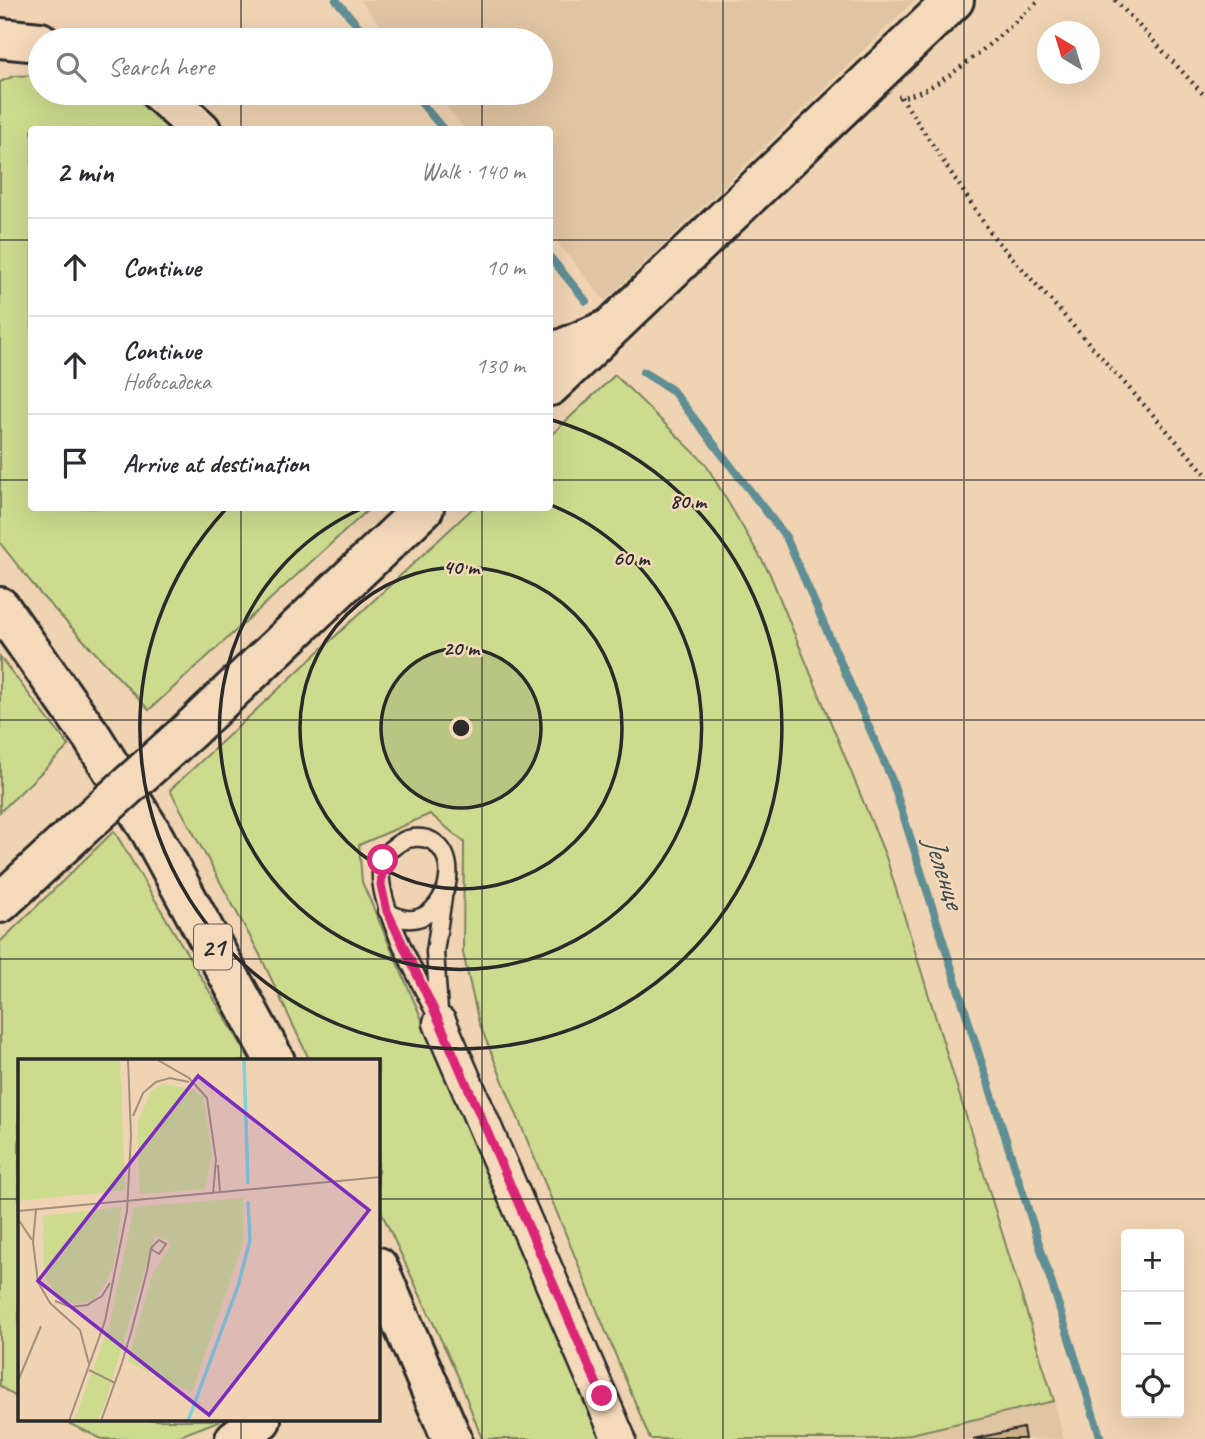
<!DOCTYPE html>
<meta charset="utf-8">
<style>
:root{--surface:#fff;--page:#f2f2f3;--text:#2b2b33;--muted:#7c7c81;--line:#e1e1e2}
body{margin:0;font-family:Caveat,sans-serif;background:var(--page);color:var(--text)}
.controls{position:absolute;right:21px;bottom:21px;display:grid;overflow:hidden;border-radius:7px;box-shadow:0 7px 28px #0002}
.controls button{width:63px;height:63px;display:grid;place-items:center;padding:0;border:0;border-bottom:2px solid var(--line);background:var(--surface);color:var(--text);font:35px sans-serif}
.compass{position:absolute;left:1037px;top:21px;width:63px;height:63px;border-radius:50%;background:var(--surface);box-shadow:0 7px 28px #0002;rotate:322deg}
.stop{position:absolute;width:21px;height:21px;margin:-16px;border:5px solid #db2777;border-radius:50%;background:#fff}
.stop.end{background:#db2777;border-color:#fff;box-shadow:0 2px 7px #0008}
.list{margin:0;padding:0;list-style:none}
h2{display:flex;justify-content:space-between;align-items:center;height:91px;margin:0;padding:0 28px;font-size:30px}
h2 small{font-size:23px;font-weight:400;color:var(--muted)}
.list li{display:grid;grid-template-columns:46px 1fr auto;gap:21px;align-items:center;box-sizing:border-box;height:98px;padding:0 28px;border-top:2px solid var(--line)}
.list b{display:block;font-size:26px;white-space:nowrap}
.list p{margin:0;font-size:23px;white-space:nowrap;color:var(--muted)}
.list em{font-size:23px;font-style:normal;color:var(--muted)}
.icon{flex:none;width:38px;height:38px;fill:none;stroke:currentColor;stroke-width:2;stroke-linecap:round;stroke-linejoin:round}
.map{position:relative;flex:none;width:1205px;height:1439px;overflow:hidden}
.search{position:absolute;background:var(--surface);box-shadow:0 7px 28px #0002;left:28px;top:28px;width:525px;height:77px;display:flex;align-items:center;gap:18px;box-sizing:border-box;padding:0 24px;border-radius:38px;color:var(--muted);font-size:26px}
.panel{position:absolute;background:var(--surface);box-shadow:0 7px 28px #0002;left:28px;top:126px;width:525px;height:385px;border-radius:7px}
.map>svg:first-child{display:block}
</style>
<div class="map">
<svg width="1205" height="1439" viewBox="0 0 1205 1439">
<rect width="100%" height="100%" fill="#efd3b2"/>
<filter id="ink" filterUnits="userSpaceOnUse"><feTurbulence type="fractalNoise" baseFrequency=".0143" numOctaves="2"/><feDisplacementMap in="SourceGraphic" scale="14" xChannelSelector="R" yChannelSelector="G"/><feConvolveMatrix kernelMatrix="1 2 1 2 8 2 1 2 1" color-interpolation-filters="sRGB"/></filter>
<g filter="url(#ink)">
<path fill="#e0c5a2" d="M 360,0 L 915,0 L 605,301 L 550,233 L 550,130 L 465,129 L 435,93 L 541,93 L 541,40 L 393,40 Z
M 1054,1401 L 1064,1439 L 889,1439 Z"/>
<path fill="#cddb8f" stroke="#7c835d" stroke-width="2" d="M 40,75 L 40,93 L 126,93 L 152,111 L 170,129 L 32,130 L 32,508 L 370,508 L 149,710 L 42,596 L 0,543 L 0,82 L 14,76 Z
M 615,375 L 705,463 L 769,572 L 886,857 L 1054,1401 L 889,1439 L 650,1439 L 479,1023 L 463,953 L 464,842 L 430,814 L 359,845 L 362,882 L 605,1439 L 482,1439 L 458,1376 L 378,1205 L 378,1061 L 310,1061 L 259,953 L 170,790 L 473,508 L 550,508 L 550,436 Z
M 0,657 L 69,746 L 0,812 Z
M 114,831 L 251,1061 L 19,1061 L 19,1399 L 0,1386 L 0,942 Z
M 62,1420 L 221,1420 L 172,1439 L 102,1439 Z"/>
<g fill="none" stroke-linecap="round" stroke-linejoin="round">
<path stroke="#5f8f94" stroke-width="8" d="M 336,0 L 370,40
M 413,93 L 444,130
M 550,257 L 586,301
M 643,372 L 672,390 L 786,537 L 892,780 L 1101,1439"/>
</g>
<path fill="#ccaf85" stroke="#2b2b2b" stroke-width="2" d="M 1023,1428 L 1025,1439 L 973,1439 Z"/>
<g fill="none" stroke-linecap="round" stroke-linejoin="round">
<defs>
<path id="lane" d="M 387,911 C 434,945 471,864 432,841 C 423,836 409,837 401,842 C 393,847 386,851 383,860 C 369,896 424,988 440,1023
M 439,1011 L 435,952 L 443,897"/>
<path id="street" d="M 440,1023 L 619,1439"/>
<path id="secondary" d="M 550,386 L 954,0
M 190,730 L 424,508
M 0,903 L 81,828"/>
<path id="primary" d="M 0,38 L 40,42
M 160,93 L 201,130
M 550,354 L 609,329
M 0,607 L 92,737 L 151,832 L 275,1061
M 378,1267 L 452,1439
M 235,1439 L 261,1420"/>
</defs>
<use href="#lane" stroke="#2b2b2b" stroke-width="21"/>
<use href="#street" stroke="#2b2b2b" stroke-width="37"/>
<use href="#secondary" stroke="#2b2b2b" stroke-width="44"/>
<use href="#primary" stroke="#2b2b2b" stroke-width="44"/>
<path stroke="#2b2b2b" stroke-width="4.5" stroke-dasharray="2 5" stroke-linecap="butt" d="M 1115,0 L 1205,96
M 898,97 C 938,97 1009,26 1040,0
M 901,97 L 992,235 L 1205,473"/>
<use href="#lane" stroke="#f4d9bb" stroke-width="16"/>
<use href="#street" stroke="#f4d9bb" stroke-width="32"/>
<use href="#secondary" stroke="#f4d9bb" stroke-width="38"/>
<use href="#primary" stroke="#f4d9bb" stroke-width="38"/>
<defs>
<path id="secondary-bridge" d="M 81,828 L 190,730"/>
</defs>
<use href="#secondary-bridge" stroke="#2b2b2b" stroke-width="44" stroke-linecap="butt"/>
<use href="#secondary-bridge" stroke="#f4d9bb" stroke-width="38"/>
</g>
</g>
<g fill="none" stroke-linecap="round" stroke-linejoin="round" filter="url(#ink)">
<path stroke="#db2777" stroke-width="9" d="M 383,860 L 381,885 L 387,911 L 440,1023 L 602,1396"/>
</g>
<path fill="none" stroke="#2b2b2b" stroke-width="2" stroke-opacity="0.55" d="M 241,0 L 241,40M 482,0 L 482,40M 723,0 L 723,1439M 964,0 L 964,1439M 241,93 L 241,130M 482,93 L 482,130M 0,240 L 32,240M 550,240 L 1205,240M 0,480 L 32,480M 550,480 L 1205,480M 241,508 L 241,1061M 482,508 L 482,1439M 0,720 L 1205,720M 0,959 L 1205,959M 0,1199 L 19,1199M 378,1199 L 1205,1199M 241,1420 L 241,1439"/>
<circle cx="461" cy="728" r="80" fill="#2b2b2b" fill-opacity=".12"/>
<g fill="none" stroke="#2b2b2b" stroke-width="3.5">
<circle cx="461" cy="728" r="80"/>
<circle cx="461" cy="728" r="161"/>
<path d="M551 505A241 241 0 1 1 363 508"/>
<path d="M552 420A321 321 0 1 1 226 509"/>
</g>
<g text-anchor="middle" stroke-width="5" stroke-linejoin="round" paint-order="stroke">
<rect fill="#f4d9bb" stroke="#675f56" stroke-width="2" x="194" y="924.5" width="38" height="45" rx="5"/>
<g font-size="26" font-weight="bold" fill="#2b2b2b">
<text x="213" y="956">21</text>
</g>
<g font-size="30" font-style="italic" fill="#3c4c4e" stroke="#f4d9bb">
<text transform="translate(945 872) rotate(72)" y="10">Јеленце</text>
</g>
</g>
<g transform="translate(18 1059)">
<rect width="362" height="362" fill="#efd3b2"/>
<path d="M 0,0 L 102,0 L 107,131 L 0,142 ZM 144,25 L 173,30 L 185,38 L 194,96 L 187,130 L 122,135 L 119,65 L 133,32 ZM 225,139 L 225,184 L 174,333 L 110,303 L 134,216 L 152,188 L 150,181 L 137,177 L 86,347 L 79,362 L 56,362 L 92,264 L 116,148 ZM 104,148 L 96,205 L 88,223 L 75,241 L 58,245 L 43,241 L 26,216 L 25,157 Z" fill="#cddb8f"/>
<path fill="none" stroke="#81d1da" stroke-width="3.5" d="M 226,0 L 230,125M 170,362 L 220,227 L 232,181 L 230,142"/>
<path fill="none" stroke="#a1907c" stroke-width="2" d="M 138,0 L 171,19 L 189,39 L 198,101 L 195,135M 115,57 L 125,34 L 138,23 L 152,19 L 171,23M 200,106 L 202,134M 18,151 L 15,183 L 20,223 L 32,244 L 62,271 L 71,305M 0,152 L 363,118M 0,160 L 14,181M 37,242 L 53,248 L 69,246 L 84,237 L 92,224M 71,311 L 97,324M 0,322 L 23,267M 51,362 L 87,262 L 109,152 L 113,77 L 110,0M 83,362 L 104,304 L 114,270 L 129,212 L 133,190 L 134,188 L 141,181 L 148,185 L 141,195 L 133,190"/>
<path fill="#7b2cbf" fill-opacity="0.15" stroke="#7b2cbf" stroke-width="3.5" d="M 180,17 L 351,151 L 191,356 L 20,222 Z"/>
<rect width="362" height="362" fill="none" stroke="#2b2b2b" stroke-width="3.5"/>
</g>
<circle cx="461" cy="728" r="10" fill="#2b2b2b" stroke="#f4d9bb" stroke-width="3.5"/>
<g font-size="21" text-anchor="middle" font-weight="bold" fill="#2b2b2b" stroke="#f4d9bb" stroke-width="5" stroke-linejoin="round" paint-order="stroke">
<text x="688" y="508">80 m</text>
<text x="631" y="565">60 m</text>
<text x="461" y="574">40 m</text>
<text x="461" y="655">20 m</text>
</g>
</svg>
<div class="controls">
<button>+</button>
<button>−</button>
<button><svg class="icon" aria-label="locate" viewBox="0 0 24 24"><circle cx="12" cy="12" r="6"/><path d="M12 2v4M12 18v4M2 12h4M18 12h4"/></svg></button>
</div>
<svg class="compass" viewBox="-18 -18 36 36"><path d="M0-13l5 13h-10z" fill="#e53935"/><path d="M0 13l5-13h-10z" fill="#7c7c81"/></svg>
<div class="stop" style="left:383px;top:860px"></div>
<div class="stop end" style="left:602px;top:1396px"></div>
<div class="search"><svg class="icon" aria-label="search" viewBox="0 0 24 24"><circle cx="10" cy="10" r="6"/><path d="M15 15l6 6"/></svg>Search here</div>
<section class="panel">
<h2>2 min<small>Walk · 140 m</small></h2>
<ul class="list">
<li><svg class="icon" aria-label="ahead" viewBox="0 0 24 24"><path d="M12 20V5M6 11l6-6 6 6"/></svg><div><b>Continue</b></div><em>10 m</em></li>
<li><svg class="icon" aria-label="ahead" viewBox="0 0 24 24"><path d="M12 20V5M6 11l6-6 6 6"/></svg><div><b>Continue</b><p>Новосадска</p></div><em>130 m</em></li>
<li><svg class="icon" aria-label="arrive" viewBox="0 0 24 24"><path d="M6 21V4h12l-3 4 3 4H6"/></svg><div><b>Arrive at destination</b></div></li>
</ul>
</section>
</div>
